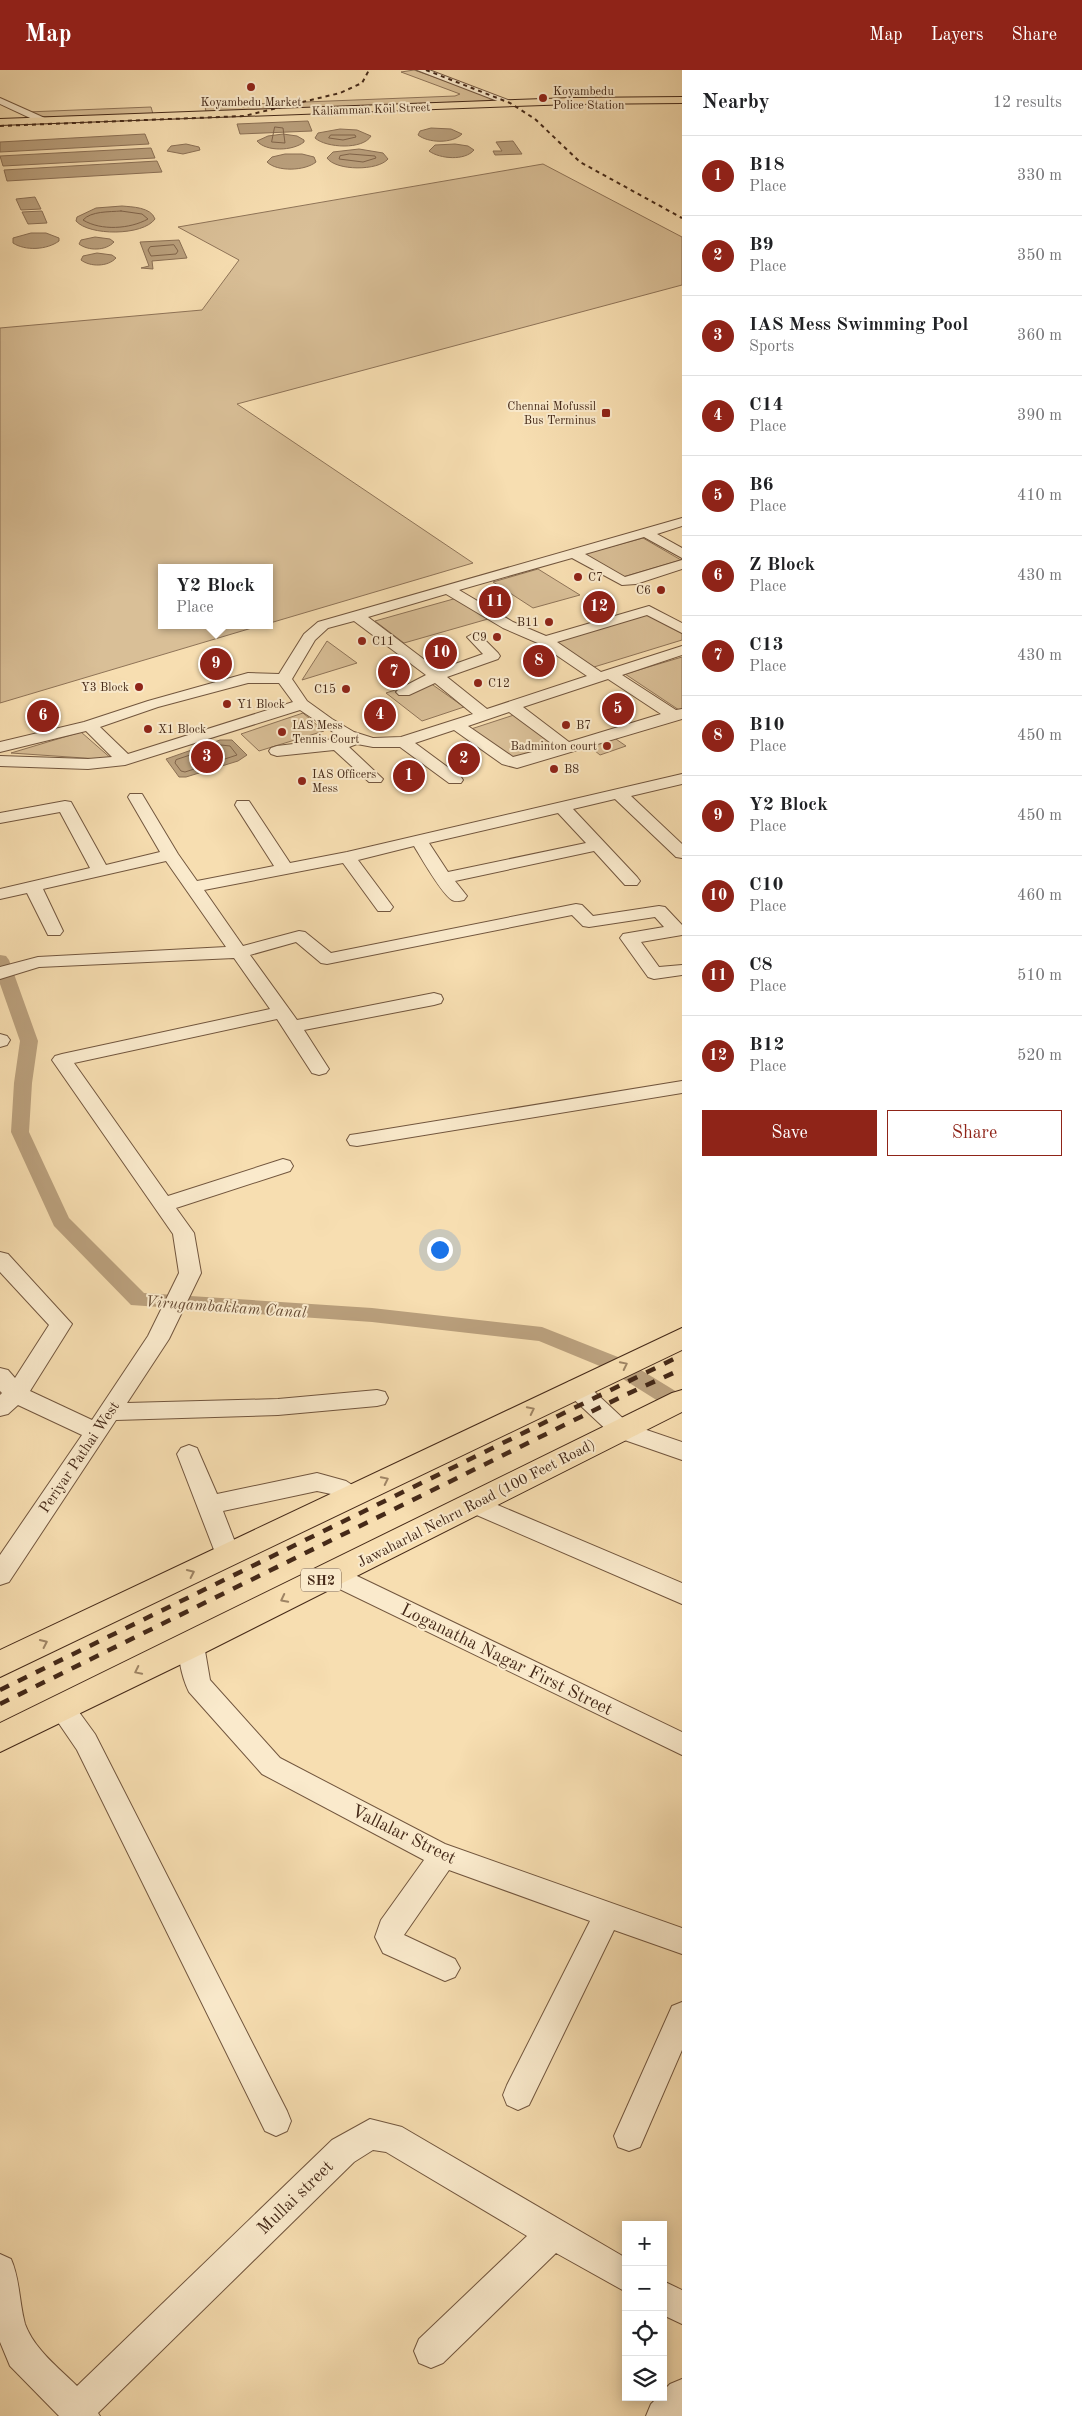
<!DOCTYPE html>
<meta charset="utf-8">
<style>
:root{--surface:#fff;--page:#f2f2f2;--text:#202124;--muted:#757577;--line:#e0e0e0;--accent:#8f2418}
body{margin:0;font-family:"Old Standard TT",serif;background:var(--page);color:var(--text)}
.controls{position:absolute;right:15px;bottom:15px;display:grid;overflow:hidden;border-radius:0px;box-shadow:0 2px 12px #0003}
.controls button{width:45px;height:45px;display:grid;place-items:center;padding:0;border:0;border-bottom:1px solid var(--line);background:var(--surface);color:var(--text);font:25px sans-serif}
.you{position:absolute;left:439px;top:1179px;width:18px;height:18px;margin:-12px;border:4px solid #fff;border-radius:50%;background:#1a73e8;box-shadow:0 0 0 8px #1a73e833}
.badge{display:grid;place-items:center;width:32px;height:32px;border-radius:50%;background:var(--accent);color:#fff;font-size:16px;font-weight:700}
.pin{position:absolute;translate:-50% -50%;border:2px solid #fff;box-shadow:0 1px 5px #0006}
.popup{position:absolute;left:158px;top:494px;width:115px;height:65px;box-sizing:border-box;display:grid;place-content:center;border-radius:0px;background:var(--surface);filter:drop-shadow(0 1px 4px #0005);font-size:16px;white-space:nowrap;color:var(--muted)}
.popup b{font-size:19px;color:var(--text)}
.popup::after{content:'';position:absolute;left:50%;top:100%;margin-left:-10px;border:10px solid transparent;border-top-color:var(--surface)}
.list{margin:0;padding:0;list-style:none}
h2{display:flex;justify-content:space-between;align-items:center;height:65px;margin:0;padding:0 20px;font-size:21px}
h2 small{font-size:16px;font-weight:400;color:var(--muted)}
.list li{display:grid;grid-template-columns:32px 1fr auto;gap:15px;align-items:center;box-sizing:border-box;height:80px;padding:0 20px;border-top:1px solid var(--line)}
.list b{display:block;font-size:19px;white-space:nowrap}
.list p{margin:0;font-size:16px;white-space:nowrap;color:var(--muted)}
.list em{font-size:16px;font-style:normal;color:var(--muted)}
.actions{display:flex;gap:10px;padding:15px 20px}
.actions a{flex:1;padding:11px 0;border:1px solid var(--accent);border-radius:0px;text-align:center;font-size:18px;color:var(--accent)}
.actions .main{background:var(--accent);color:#fff}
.icon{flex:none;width:28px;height:28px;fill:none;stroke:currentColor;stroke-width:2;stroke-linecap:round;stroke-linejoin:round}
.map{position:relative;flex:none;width:682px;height:2346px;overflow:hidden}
header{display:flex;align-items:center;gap:30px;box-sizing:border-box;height:70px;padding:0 25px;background:var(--accent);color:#fff}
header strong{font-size:24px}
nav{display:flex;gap:28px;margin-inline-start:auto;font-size:18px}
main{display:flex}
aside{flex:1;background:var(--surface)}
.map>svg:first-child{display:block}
</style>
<header>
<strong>Map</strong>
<nav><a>Map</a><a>Layers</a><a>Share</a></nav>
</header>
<main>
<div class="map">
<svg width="682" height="2346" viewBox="0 0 682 2346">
<rect width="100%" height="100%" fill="#f7deb1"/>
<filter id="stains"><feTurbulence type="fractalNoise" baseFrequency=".004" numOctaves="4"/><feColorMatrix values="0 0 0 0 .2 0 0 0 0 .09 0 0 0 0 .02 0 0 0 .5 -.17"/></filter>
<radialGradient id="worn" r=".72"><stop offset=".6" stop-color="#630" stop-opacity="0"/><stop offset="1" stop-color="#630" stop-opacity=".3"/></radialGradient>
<path fill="#d9bf97" stroke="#8f7458" d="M 414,0 L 497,29 L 485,31 L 206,42 L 205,36 L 455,26 L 460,24 L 401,2 Z
M 151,37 L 153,44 L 43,47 L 27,42 Z
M 543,94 L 682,167 L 682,215 L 237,334 L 473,493 L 270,553 L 270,498 L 162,498 L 162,555 L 262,555 L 0,633 L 0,258 L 202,240 L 239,190 L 178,157 Z
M 643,468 L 681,490 L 623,507 L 584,484 Z
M 538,499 L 580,525 L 533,538 L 493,512 Z
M 457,528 L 488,549 L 404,573 L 375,551 Z
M 647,542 L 682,562 L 682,570 L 594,597 L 553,571 Z
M 327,571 L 357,593 L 302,610 Z
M 682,587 L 682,640 L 679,640 L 625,604 Z
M 426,610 L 464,637 L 422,651 L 386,623 Z
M 303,643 L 324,661 L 259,681 L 241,664 Z
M 517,644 L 561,676 L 513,692 L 468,660 Z
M 81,662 L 113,690 L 11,683 Z
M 613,667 L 626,676 L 600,685 L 588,675 Z"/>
<path fill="#baa07d" stroke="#8b7055" d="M 308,51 L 312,61 L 240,64 L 237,54 Z
M 431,58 L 451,59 L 462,64 C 452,74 428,73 418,65 L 420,61 Z
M 340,59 L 357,60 L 371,66 C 363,80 326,78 315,68 L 318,63 Z
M 145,64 L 149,74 L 0,82 L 0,72 Z
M 283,64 L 297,66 L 304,70 L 304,72 C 293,81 266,82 257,71 L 268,66 Z
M 513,71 L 522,84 L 495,85 L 493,81 L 502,81 L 496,72 Z
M 186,74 L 199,77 L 200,80 L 183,84 L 167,81 L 171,76 Z
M 455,74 L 468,76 L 474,80 C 465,91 440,89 429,81 L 435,75 Z
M 151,78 L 155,88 L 3,96 L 0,86 Z
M 359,79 L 383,83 L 388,89 C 378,101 336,101 327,88 L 333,82 Z
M 285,84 L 302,84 L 314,87 L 316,92 C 305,101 277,102 267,92 L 272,87 Z
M 157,91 L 162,102 L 7,111 L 4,100 Z
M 35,127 L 41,139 L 21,140 L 16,129 Z
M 122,136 C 132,137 151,137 155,149 C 143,166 89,166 76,151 L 77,147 L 96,138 Z
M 42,141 L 47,153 L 28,154 L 22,142 Z
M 31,163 L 46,163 L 59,168 L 59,171 C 47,180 25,181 13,173 L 13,168 Z
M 95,167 L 110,169 L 114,172 C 106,181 88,181 79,174 L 81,170 Z
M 179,170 L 187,188 L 152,191 L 153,199 L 141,198 L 149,196 L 140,172 Z
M 97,183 L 112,185 L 116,188 C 108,197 90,197 81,190 L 83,186 Z
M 220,670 L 232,670 L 247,685 L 238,691 L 186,707 L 179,707 L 166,689 Z"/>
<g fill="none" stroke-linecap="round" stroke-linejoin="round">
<path stroke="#80644a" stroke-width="1" d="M 275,57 L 283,58 L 285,73 L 272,72 Z
M 331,65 L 355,65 L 356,67 L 343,70 L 329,68 Z
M 350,84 L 375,86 L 376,88 L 363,92 L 339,89 L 340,86 Z
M 121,141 L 142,144 L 148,149 C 130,159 101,161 83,150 C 91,141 109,142 121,141 Z
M 174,175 L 178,181 L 176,184 L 151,186 L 148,180 L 150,177 Z
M 221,675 L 230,676 L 237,685 L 185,702 L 181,701 L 175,693 L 176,690 Z"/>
<path fill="#baa07d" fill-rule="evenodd" d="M 0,885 L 6,886 L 9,890 L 38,971 L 32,1013 L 29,1062 L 69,1148 L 144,1223 L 372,1238 L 542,1257 L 623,1289 L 682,1325 L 682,1343 L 674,1341 L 607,1299 L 539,1271 L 372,1252 L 131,1235 L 54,1156 L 11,1062 L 14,1013 L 20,971 L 0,914 Z"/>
<defs>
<path id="minor" d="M 417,0 L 429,0 L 516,33 L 508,35 Z
M 0,28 L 47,49 L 49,51 L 41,53 L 0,34 Z
M 682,448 L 682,456 L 657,464 L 682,478 L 682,488 L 644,467 L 585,484 L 625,507 L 682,490 L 682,499 L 636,514 L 622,515 L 572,488 L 459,520 L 513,552 L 546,566 L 649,536 L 682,553 L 682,563 L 647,545 L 557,572 L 601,602 L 682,576 L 682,585 L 622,605 L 676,640 L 682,639 L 682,649 L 517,698 L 502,694 L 454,660 L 415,673 L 461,707 L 463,710 L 461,713 L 449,713 L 400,677 L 373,677 L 357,674 L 349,677 L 383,709 L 381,712 L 369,712 L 334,680 L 277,686 L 271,684 L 269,681 L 271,678 L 277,676 L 342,668 L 300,640 L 125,695 L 88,699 L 0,696 L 0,686 L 88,689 L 112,687 L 86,661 L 0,682 L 0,672 L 84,652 L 148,631 L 248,603 L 279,604 L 304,564 L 318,552 ZM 446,524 L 503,558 L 540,574 L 587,606 L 487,639 L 447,607 L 498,589 L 500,586 L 498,583 L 479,564 L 474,563 L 467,567 L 483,584 L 438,600 L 368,547 ZM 354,551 L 426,605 L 399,619 L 396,622 L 399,625 L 409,625 L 435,613 L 473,644 L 401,667 L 373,668 L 354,662 L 332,649 L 307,631 L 292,609 L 315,570 L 328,558 ZM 608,609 L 661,644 L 569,672 L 523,637 ZM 248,613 L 279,613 L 293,632 L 128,684 L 100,657 L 158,637 ZM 509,642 L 555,676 L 513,687 L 468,656 Z
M 682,704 L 682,714 L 631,726 L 682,774 L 682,788 L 676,787 L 615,729 L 573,739 L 637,807 L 640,811 L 637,815 L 625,815 L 594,781 L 455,811 L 467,826 L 464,830 C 460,831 456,832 452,830 C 441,823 422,789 414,776 L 358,790 L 393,837 L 390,841 L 378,841 L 343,793 L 204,820 L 243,876 L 299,861 L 305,862 L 331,883 L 576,834 L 582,835 L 593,846 L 659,836 L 665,837 L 682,855 L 682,865 L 641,872 L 659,897 L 682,895 L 682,905 L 654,909 L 648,907 L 620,868 L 623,864 L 664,857 L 655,847 L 589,857 L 583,856 L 572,845 L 327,894 L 321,893 L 296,872 L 250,885 L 297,950 L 434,923 L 441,925 L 443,929 L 441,933 L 434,935 L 304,960 L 329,999 L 326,1003 L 319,1005 L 312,1003 L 277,949 L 74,993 L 168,1126 L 283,1089 L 290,1091 L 293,1096 L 290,1101 L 176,1138 L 194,1163 L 201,1203 L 169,1269 L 127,1333 L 278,1329 L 377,1320 L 385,1322 L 388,1328 L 385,1334 L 377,1336 L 278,1345 L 116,1350 L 9,1512 L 0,1515 L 0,1485 L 82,1365 L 18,1335 L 8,1344 L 0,1346 L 0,1325 L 2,1323 L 0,1321 L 0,1298 L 8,1300 L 15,1308 L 49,1255 L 0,1202 L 0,1182 L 8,1184 L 72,1254 L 30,1321 L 92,1350 L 148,1266 L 179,1203 L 173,1164 L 52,990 L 55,986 L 62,984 L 270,939 L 234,888 L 39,897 L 0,909 L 0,897 L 38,887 L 226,877 L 166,791 L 43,819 L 63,861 L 60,865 L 48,865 L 27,823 L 0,829 L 0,819 L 90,798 L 60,742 L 0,753 L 0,743 L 65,731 L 71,732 L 106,795 L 160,782 L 128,727 L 130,724 L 142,724 L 178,784 L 197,811 L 274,796 L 235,735 L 237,731 L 249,731 L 290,793 L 347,782 ZM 558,743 L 586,773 L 448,802 L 429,773 Z
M 0,964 L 7,966 L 10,970 L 7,975 L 0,977 Z
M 682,1011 L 682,1023 L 357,1076 L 350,1075 L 347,1070 L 350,1065 L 357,1064 Z
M 576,1310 L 584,1312 L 629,1354 L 682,1372 L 682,1390 L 613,1366 L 568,1324 L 565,1318 L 568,1312 Z
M 189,1375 L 197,1378 L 217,1424 L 317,1403 L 346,1411 L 360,1420 L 364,1426 L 360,1432 L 352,1435 L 331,1424 L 317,1421 L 223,1441 L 240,1485 L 237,1492 L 228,1495 L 219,1492 L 216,1485 L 177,1384 L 181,1378 Z
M 474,1425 L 682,1513 L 682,1534 L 465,1440 L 462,1434 L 465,1428 Z
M 332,1494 L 682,1662 L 682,1685 L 323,1511 L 320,1504 L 323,1497 Z
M 191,1565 L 200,1568 L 204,1575 L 210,1610 L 280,1688 L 445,1774 L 682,1858 L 682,1884 L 614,1860 L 529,2035 L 518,2040 L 507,2035 L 503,2025 L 507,2015 L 590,1851 L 449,1800 L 404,1865 L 455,1889 L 460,1898 L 455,1907 L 445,1911 L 383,1883 L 375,1867 L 381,1850 L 424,1790 L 262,1704 L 189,1622 C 182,1608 175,1581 182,1568 Z
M 62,1628 L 71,1631 L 95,1664 L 287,2041 L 291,2051 L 287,2061 L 276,2066 L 265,2061 L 77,1680 L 49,1639 L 53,1631 Z
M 682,1932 L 682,1980 L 640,2077 L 629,2081 L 618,2077 L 614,2066 L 672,1936 Z
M 370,2049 L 402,2057 L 626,2188 L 626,2222 L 556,2183 L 443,2293 L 431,2298 L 419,2293 L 414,2281 L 419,2269 L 527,2166 L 386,2082 L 373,2080 L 354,2092 L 98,2343 L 100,2346 L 59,2346 L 10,2296 L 0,2272 L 0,2184 L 11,2189 C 20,2209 19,2232 25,2254 C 34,2279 59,2298 77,2316 L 332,2070 Z
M 663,2211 L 682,2220 L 682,2254 L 663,2245 Z
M 682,2309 L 682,2346 L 646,2346 L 651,2334 L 658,2327 L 663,2327 L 663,2321 L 670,2314 Z"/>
<path id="major" d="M 682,27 L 682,33 L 572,34 L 0,55 L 0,49 L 572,28 Z
M 682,1258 L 682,1280 L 0,1607 L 0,1580 Z
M 682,1320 L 682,1342 L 202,1584 L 0,1682 L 0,1653 L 672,1323 Z"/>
</defs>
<use href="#minor" stroke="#72563e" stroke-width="2"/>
<use href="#major" stroke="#452918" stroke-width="2"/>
<use href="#minor" fill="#faeacc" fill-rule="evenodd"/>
<use href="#major" fill="#f7deb1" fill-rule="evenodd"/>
<path stroke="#452918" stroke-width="2" stroke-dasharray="4 4" stroke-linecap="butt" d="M 426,0 L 510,33 L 535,49 L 580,92 L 682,148
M 0,56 L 244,46 L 340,23 L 362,13 L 369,0"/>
<path stroke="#452918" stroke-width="4.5" stroke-dasharray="10 10" stroke-linecap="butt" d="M 0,1620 L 682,1285
M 0,1634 L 625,1325 L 682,1299"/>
</g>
<defs><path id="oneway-chevron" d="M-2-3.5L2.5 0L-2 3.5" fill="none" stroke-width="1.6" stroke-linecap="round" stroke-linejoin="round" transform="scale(1.25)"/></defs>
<g stroke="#9e8464">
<use href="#oneway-chevron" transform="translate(624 1295) rotate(-26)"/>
<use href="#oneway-chevron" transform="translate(531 1340) rotate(-26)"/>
<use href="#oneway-chevron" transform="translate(385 1410) rotate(-26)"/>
<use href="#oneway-chevron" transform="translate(191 1503) rotate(-25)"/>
<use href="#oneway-chevron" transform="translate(284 1529) rotate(153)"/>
<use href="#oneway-chevron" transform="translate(44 1573) rotate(-25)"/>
<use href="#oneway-chevron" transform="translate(138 1601) rotate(154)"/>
</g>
<g fill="#8f2418" stroke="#faeacc" stroke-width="2">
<circle cx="251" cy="17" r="5"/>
<circle cx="543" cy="28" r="5"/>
<rect x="601" y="338" width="10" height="10" rx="2.5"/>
<circle cx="578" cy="507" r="5"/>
<circle cx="661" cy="520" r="5"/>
<circle cx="549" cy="552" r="5"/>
<circle cx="497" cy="567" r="5"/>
<circle cx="362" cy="571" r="5"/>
<circle cx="478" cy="613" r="5"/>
<circle cx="139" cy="617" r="5"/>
<circle cx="346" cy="619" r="5"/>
<circle cx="227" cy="634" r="5"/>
<circle cx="566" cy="655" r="5"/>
<circle cx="148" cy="659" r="5"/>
<circle cx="282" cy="662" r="5"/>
<circle cx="607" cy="676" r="5"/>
<circle cx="554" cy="699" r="5"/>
<circle cx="302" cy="711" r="5"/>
</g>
<g text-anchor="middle" stroke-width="4" stroke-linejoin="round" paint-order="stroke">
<g font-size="12" fill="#452918" stroke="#faeacc" text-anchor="start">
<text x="553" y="25">Koyambedu<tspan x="553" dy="14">Police Station</tspan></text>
<text x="251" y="36" text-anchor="middle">Koyambedu Market</text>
<text x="596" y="340" text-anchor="end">Chennai Mofussil<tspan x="596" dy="14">Bus Terminus</tspan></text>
<text x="588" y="511">C7</text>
<text x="651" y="524" text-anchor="end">C6</text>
<text x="539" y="556" text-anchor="end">B11</text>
<text x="487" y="571" text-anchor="end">C9</text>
<text x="372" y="575">C11</text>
<text x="488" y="617">C12</text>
<text x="129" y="621" text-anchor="end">Y3 Block</text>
<text x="336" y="623" text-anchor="end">C15</text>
<text x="237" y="638">Y1 Block</text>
<text x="292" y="659">IAS Mess<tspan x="292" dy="14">Tennis Court</tspan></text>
<text x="576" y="659">B7</text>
<text x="158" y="663">X1 Block</text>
<text x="597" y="680" text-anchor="end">Badminton court</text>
<text x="564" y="703">B8</text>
<text x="312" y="708">IAS Officers<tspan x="312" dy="14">Mess</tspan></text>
</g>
<g font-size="12" fill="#452918" stroke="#faeacc">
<text transform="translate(371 39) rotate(-2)" y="4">Kaliamman Koil Street</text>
</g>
<rect fill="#faeacc" stroke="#7b634e" stroke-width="1" x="301" y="1498.5" width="40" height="23" rx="4"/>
<g font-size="14" font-weight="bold" fill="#452918">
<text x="321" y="1515">SH2</text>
</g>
<g font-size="15" fill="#452918" stroke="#faeacc">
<text transform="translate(79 1387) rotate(-56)" y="5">Periyar Pathai West</text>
<text transform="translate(476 1433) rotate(-27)" y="5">Jawaharlal Nehru Road (100 Feet Road)</text>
</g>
<g font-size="16" font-style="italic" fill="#684d36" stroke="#faeacc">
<text transform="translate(226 1236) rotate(4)" y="6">Virugambakkam Canal</text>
</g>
<g font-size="18" fill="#452918" stroke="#faeacc">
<text transform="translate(507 1589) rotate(26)" y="6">Loganatha Nagar First Street</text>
<text transform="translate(404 1764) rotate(26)" y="6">Vallalar Street</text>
<text transform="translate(295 2127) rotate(-44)" y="6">Mullai street</text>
</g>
</g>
<rect width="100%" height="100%" filter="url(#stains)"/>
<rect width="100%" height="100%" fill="url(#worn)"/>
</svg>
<div class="controls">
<button>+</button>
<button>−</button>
<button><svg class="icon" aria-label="locate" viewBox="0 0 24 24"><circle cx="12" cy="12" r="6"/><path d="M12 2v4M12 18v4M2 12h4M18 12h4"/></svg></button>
<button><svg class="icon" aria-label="layers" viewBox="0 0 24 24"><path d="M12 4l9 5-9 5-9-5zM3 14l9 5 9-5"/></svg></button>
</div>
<div class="you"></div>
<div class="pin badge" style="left:409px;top:706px">1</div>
<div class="pin badge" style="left:464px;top:689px">2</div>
<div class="pin badge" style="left:207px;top:687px">3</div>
<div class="pin badge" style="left:380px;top:645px">4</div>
<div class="pin badge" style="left:618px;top:639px">5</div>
<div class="pin badge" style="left:43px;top:646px">6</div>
<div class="pin badge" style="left:394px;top:602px">7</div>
<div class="pin badge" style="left:539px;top:591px">8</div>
<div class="pin badge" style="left:216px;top:594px">9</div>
<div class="popup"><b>Y2 Block</b>Place</div>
<div class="pin badge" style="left:441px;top:583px">10</div>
<div class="pin badge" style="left:495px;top:532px">11</div>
<div class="pin badge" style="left:599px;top:537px">12</div>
</div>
<aside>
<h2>Nearby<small>12 results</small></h2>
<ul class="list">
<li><span class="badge">1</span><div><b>B18</b><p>Place</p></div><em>330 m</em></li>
<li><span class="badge">2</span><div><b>B9</b><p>Place</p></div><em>350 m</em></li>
<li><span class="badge">3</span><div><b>IAS Mess Swimming Pool</b><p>Sports</p></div><em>360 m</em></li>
<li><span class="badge">4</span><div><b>C14</b><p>Place</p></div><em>390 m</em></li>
<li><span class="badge">5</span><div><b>B6</b><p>Place</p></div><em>410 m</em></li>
<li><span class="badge">6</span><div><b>Z Block</b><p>Place</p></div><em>430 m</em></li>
<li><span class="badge">7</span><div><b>C13</b><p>Place</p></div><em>430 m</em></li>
<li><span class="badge">8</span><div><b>B10</b><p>Place</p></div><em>450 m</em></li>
<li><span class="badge">9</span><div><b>Y2 Block</b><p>Place</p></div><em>450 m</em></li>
<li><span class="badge">10</span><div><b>C10</b><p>Place</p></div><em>460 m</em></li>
<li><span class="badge">11</span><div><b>C8</b><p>Place</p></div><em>510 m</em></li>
<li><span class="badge">12</span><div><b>B12</b><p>Place</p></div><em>520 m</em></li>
</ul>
<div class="actions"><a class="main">Save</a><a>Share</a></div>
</aside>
</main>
